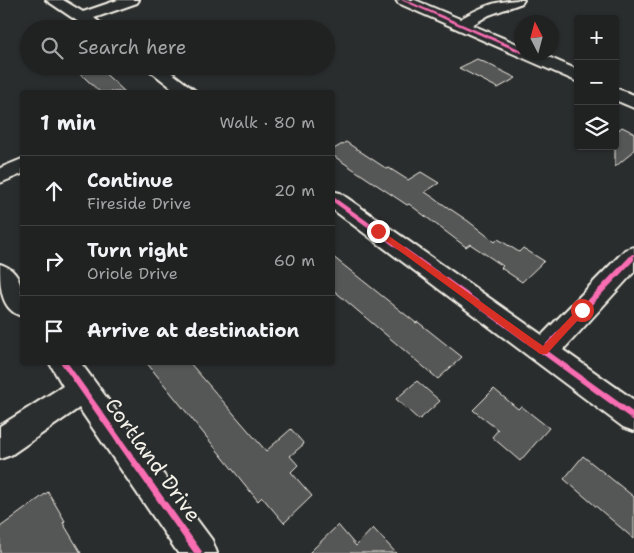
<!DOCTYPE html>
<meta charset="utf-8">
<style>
:root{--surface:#202222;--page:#2d2f2f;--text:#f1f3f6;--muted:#a2a4a5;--line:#3d3f40}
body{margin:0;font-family:"Shantell Sans",sans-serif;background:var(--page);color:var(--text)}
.controls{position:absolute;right:15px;top:15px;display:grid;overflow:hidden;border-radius:5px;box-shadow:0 1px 4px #0004}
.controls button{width:45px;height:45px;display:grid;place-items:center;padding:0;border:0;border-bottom:1px solid var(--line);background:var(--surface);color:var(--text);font:25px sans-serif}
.compass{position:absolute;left:514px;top:15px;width:45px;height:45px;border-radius:50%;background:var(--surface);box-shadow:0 1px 4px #0004;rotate:354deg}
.stop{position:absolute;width:15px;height:15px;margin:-11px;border:4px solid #d93025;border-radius:50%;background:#fff}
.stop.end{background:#d93025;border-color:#fff;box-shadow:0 1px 5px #0008}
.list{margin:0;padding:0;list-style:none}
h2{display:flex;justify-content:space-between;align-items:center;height:65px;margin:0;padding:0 20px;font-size:21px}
h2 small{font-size:16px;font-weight:400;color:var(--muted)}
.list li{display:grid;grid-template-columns:32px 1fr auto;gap:15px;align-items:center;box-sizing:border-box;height:70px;padding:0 20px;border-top:1px solid var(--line)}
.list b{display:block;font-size:19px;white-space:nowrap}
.list p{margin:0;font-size:16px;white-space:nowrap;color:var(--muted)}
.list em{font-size:16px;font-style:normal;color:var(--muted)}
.icon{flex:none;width:28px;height:28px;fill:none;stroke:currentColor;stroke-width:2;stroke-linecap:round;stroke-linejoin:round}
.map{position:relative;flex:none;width:634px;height:553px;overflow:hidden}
.search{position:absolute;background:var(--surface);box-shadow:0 1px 4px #0004;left:20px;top:20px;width:315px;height:55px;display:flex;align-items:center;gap:12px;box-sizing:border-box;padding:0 18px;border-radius:28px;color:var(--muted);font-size:19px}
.panel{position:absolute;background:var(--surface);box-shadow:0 1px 4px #0004;left:20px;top:90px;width:315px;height:275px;border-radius:5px}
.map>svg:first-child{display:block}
</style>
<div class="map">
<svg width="634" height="553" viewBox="0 0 634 553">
<rect width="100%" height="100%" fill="#2a2d2e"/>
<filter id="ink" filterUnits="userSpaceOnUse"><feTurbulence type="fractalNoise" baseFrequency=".02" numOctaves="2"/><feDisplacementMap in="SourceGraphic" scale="10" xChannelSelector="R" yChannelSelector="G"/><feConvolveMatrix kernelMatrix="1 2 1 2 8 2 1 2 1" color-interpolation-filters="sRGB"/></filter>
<g filter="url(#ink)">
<path fill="#555756" stroke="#f4f1e8" d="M 477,59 L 486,63 L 516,78 L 498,88 L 459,68 Z
M 72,66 L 97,66 L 125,92 L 100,92 Z
M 622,127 L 634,133 L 634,151 L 615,167 L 615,133 Z
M 346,142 L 387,169 L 389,168 L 408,180 L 421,172 L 439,183 L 425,192 L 468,221 L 495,242 L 498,239 L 519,252 L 523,248 L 544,261 L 522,282 L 501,268 L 503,266 L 470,244 L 466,247 L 409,204 L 407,205 L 332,155 L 332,150 Z
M 332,256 L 416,323 L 418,322 L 462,357 L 438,379 L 332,289 Z
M 146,362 L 189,362 L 266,451 L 291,429 L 304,444 L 290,456 L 298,465 L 291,472 L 312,496 L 284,523 L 262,497 L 258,501 Z
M 417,381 L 440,401 L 419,420 L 396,399 Z
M 494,389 L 518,409 L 521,406 L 549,428 L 520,461 L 492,437 L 498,430 L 473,410 Z
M 583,456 L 634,497 L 634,539 L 564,479 Z
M 48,492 L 65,521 L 63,523 L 81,553 L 0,553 L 0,527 Z
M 338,525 L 356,546 L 373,528 L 396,553 L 309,553 Z"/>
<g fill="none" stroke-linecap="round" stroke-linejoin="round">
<defs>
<path id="minor" d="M 46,0 L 63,0 L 83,12 L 118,0 L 139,0 L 137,3 L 94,18 L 108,29 L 89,29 Z
M 396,0 L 415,0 L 460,19 C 483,6 497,0 524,0 L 522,3 L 489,15 L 472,25 L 522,46 L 522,52 L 537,52 L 578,70 L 578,82 L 398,3 Z
M 144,66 L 163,66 L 197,92 L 177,92 Z
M 615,88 L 634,95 L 634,108 L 615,100 Z
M 22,159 L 22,174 L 0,183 L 0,168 Z
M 332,191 L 340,193 L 542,335 L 625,250 L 634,247 L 634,272 L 563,350 L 634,400 L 634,431 L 623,427 L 332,209 Z
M 0,264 C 25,272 22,295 22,316 C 0,310 0,285 0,264 Z
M 49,362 L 80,362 L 212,540 L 217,553 L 178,553 L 79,408 L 11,455 L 0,459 L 0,426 L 63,386 Z"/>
</defs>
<use href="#minor" stroke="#f4f1e8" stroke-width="4"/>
<use href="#minor" fill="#2a2d2e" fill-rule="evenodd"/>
<defs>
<path id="cycleway" d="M 401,0 L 406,0 L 522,50 L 522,52 L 524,52 L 521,53 Z
M 332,196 L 543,347 L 632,254 L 634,254 L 634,260 L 548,351 L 634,413 L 634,421 L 332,201 Z
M 60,362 L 67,362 L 203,553 L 194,553 Z"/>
</defs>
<use href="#cycleway" stroke="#2a2d2e" stroke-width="3"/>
<use href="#cycleway" fill="#f96db3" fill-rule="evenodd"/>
</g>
</g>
<path fill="#d93025" d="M 378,228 L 543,346 L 579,308 L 582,307 L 587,310 L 547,354 L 540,354 L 375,233 L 374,231 Z"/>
<g text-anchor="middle" stroke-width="4.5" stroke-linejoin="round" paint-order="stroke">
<g font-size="21" fill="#f4f1e8" stroke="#2a2d2e">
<text transform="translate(153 460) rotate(54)" y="7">Cortland Drive</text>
</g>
</g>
</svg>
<div class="controls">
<button>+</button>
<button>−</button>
<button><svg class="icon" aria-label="layers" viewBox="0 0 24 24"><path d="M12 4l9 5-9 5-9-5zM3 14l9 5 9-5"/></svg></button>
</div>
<svg class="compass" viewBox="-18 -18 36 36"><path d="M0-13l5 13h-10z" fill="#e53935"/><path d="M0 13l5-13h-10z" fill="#a2a4a5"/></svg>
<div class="stop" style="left:582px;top:310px"></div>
<div class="stop end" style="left:378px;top:231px"></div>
<div class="search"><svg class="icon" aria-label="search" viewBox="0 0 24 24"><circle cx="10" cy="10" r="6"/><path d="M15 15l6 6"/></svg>Search here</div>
<section class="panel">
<h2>1 min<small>Walk · 80 m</small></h2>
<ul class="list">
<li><svg class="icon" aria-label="ahead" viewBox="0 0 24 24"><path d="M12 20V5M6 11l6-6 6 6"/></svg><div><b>Continue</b><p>Fireside Drive</p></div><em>20 m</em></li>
<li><svg class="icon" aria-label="right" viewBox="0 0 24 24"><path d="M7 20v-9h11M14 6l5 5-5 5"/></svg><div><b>Turn right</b><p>Oriole Drive</p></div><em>60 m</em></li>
<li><svg class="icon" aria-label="arrive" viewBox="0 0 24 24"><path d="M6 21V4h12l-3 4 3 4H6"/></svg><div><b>Arrive at destination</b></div></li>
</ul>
</section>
</div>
